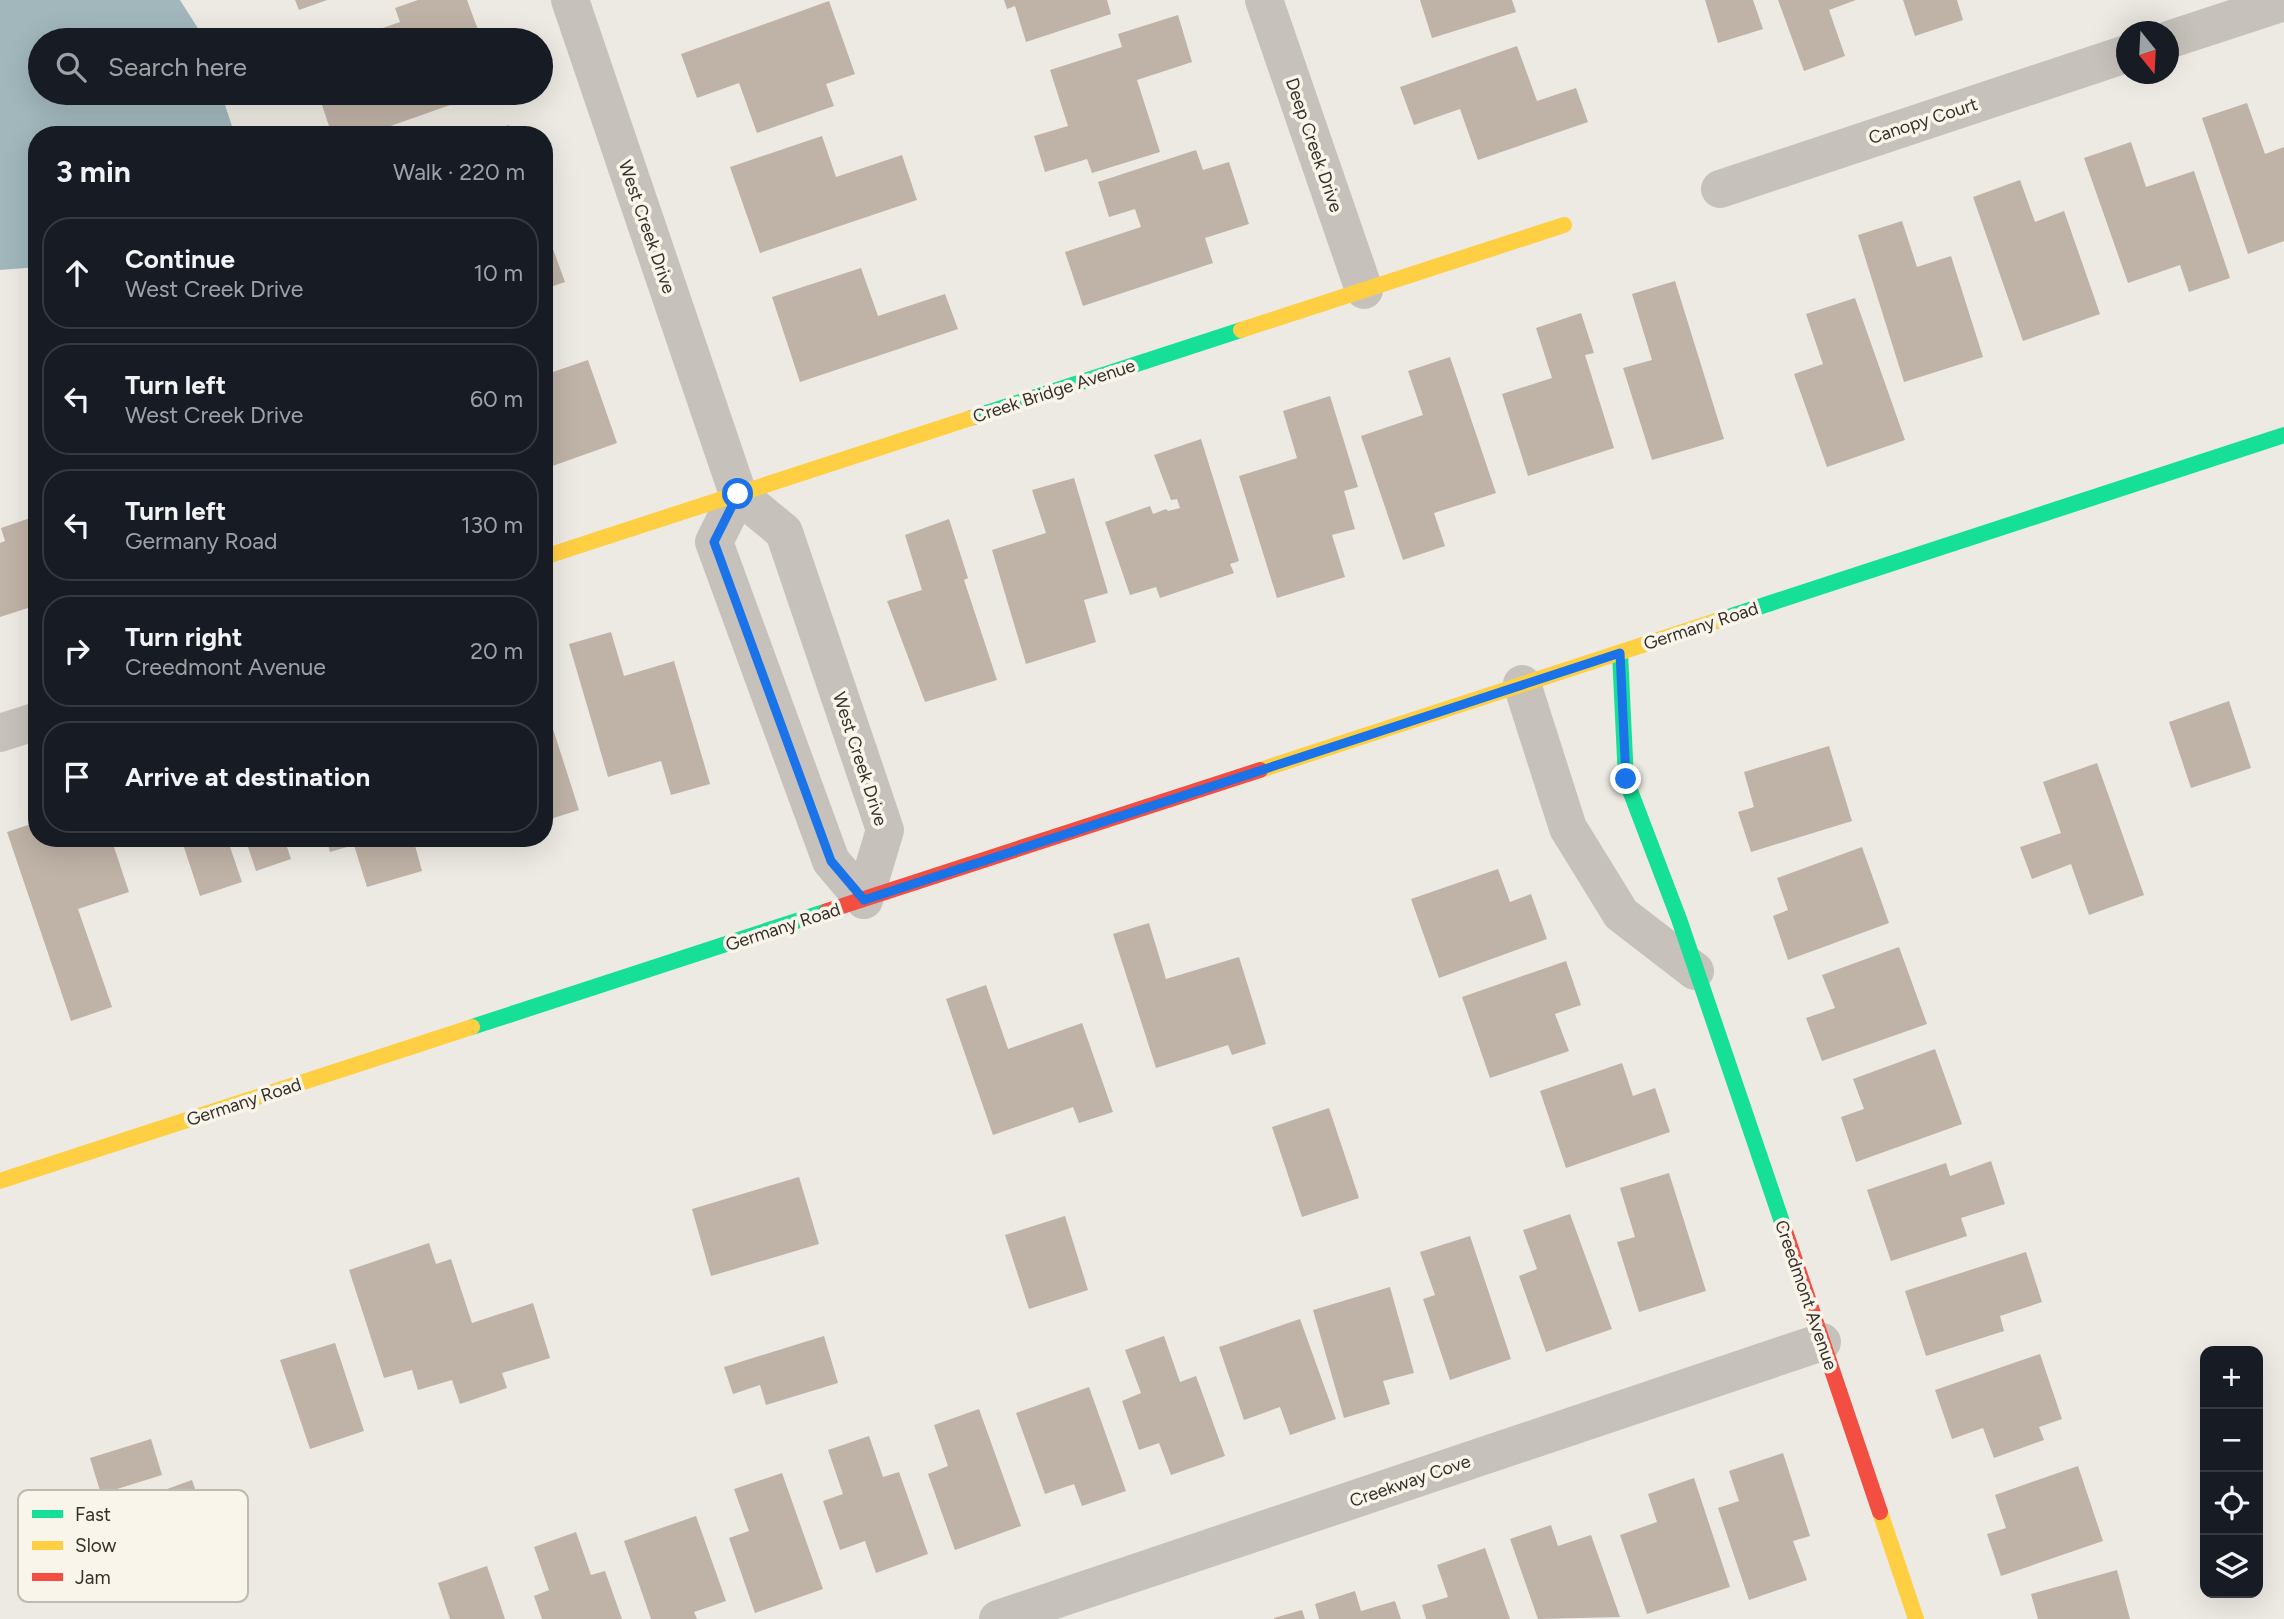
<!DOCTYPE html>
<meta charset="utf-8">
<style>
:root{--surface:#171b24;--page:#242831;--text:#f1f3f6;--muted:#9ea1a6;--line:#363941}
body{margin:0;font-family:Figtree,sans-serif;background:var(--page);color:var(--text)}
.controls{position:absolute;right:21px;bottom:21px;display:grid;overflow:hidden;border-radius:14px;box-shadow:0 7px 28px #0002}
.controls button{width:63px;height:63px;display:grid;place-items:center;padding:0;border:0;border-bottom:2px solid var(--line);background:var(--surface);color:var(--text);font:35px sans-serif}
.compass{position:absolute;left:2116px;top:21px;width:63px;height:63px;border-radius:50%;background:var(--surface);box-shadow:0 7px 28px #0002;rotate:162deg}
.stop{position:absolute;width:21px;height:21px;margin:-16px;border:5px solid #1a73e8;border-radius:50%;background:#fff}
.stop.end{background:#1a73e8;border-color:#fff;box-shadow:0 2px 7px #0008}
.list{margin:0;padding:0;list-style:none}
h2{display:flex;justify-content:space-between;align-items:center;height:91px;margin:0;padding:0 28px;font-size:30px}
h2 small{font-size:23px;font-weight:400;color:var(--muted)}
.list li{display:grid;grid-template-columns:46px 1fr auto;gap:21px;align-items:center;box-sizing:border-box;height:112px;margin:0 14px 14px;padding:0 14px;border:2px solid var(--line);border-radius:28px}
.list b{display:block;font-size:26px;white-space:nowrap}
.list p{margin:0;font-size:23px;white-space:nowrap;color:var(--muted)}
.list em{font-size:23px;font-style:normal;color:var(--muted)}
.icon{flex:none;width:38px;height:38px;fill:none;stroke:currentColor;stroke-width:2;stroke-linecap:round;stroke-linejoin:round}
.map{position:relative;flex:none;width:2284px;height:1619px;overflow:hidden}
.search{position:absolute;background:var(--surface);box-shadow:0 7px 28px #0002;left:28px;top:28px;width:525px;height:77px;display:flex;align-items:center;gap:18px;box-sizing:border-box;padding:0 24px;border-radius:38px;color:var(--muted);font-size:26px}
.panel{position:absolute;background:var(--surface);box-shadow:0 7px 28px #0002;left:28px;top:126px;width:525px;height:721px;border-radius:28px}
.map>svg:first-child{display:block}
</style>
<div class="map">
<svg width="2284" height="1619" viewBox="0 0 2284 1619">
<rect width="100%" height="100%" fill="#edeae3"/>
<path fill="#a1b7bc" d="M 0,0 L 180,0 L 199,30 L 203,40 L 40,40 L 40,93 L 221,93 L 235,135 L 37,135 L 37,267 L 0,270 Z"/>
<path fill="#bfb2a6" d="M 295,0 L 327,0 L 299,10 Z
M 418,0 L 467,0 L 481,38 L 474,40 L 348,40 L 400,22 L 395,8 Z
M 1004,0 L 1107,0 L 1111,14 L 1026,42 L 1015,6 L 1007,9 Z
M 1420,0 L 1512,0 L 1516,12 L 1432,38 Z
M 1705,0 L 1753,0 L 1763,29 L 1718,43 Z
M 1778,0 L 1856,0 L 1829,10 L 1845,56 L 1804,71 Z
M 1903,0 L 1957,0 L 1963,20 L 1915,36 Z
M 829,1 L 855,74 L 826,84 L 834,106 L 757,133 L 739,83 L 697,98 L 681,54 Z
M 1178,15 L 1192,62 L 1137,80 L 1160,152 L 1092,173 L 1087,159 L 1045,172 L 1034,136 L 1068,126 L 1050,70 L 1122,47 L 1118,34 Z
M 1517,46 L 1537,101 L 1576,88 L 1588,122 L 1478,160 L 1460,109 L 1414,125 L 1400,87 Z
M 318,93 L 449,93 L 453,104 L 365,135 L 332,135 Z
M 2247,103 L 2265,154 L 2284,147 L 2284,241 L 2248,254 L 2202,118 Z
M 509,125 L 512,135 L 481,135 L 481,134 Z
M 822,136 L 836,177 L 902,155 L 917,200 L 760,253 L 730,167 Z
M 2131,142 L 2146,187 L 2194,171 L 2230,278 L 2189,292 L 2180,265 L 2128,283 L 2084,158 Z
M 1196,150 L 1203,170 L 1229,162 L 1249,224 L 1205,238 L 1213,263 L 1083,306 L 1065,252 L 1141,227 L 1135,209 L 1109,217 L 1098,182 Z
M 2020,180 L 2035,222 L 2064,211 L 2100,314 L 2023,341 L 1973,197 Z
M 1902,221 L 1917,267 L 1951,256 L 1983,357 L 1904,382 L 1858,235 Z
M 549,238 L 565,282 L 544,289 L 544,239 Z
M 861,268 L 878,316 L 945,294 L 958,329 L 800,382 L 772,297 Z
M 1675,281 L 1724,439 L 1652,460 L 1623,368 L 1652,360 L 1632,294 Z
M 1855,298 L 1905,440 L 1827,467 L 1794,374 L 1823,364 L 1806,314 Z
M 1581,313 L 1594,353 L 1585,355 L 1614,448 L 1528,476 L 1502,394 L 1552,378 L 1536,328 Z
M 1450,357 L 1496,493 L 1434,513 L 1445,546 L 1403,560 L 1361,436 L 1423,415 L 1408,371 Z
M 588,360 L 617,443 L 544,469 L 544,375 Z
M 1330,396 L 1358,487 L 1344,491 L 1355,529 L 1332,535 L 1345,577 L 1277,598 L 1239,476 L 1297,458 L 1283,411 Z
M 1201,439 L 1239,561 L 1230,564 L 1234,573 L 1160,598 L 1156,587 L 1130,595 L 1105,522 L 1150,506 L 1153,514 L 1166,509 L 1168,511 L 1180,508 L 1177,499 L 1171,500 L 1154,455 Z
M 1074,478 L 1108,593 L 1084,600 L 1096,642 L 1026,664 L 992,550 L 1046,533 L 1032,490 Z
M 33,517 L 37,530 L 37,605 L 0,617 L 0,543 L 5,541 L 1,528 Z
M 949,519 L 968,578 L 964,580 L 997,680 L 925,702 L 887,601 L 922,590 L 905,535 Z
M 611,632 L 624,676 L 674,661 L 710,784 L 671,795 L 661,761 L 608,777 L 569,644 Z
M 544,701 L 579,810 L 544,821 Z
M 2229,701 L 2251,768 L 2191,788 L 2169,722 Z
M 1829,746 L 1852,821 L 1751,852 L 1738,812 L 1754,807 L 1744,772 Z
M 2097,763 L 2144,895 L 2089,915 L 2071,864 L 2032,879 L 2020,847 L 2061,833 L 2043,782 Z
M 37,822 L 37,838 L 111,838 L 129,892 L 78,909 L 112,1007 L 71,1021 L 7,832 Z
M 181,838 L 235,838 L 228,841 L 242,882 L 200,896 Z
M 245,838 L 284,838 L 291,859 L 256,871 Z
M 326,838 L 413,838 L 422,871 L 367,887 L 354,845 L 330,852 Z
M 1862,847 L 1889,923 L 1788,960 L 1773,916 L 1788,910 L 1777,878 Z
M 1498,869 L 1510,902 L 1531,894 L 1547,939 L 1439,978 L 1411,899 Z
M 1149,923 L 1166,979 L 1239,957 L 1266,1044 L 1232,1055 L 1228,1045 L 1156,1068 L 1113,934 Z
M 1899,947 L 1927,1024 L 1822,1061 L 1806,1018 L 1835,1008 L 1822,975 Z
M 1566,961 L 1581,1005 L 1555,1014 L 1569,1051 L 1490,1078 L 1462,997 Z
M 986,985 L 1008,1049 L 1082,1023 L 1113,1112 L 1079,1123 L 1073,1107 L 993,1135 L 946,999 Z
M 1935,1049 L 1962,1124 L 1856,1162 L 1841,1117 L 1864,1109 L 1853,1079 Z
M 1622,1063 L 1633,1096 L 1655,1088 L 1670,1132 L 1566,1168 L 1540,1091 Z
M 1329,1108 L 1359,1198 L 1302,1217 L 1272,1127 Z
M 1991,1161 L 2005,1204 L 1961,1218 L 1967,1236 L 1891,1261 L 1867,1190 L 1946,1163 L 1950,1176 Z
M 1669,1173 L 1706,1291 L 1639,1312 L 1617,1242 L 1635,1237 L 1620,1188 Z
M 799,1177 L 819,1244 L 711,1276 L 692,1209 Z
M 1570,1214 L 1612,1329 L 1546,1352 L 1519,1276 L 1537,1269 L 1523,1230 Z
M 1065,1216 L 1088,1290 L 1029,1309 L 1005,1235 Z
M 1470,1236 L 1511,1359 L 1450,1380 L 1423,1299 L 1435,1295 L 1420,1252 Z
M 429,1243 L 436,1264 L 451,1259 L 472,1323 L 533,1303 L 550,1358 L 502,1373 L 507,1388 L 460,1404 L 452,1380 L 418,1390 L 412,1370 L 384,1378 L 349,1270 Z
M 2026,1252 L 2042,1302 L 2000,1316 L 2004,1331 L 1926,1356 L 1905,1291 Z
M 1390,1287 L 1414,1373 L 1383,1381 L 1390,1404 L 1344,1418 L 1313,1310 Z
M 1300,1319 L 1336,1419 L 1290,1435 L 1280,1407 L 1244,1420 L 1219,1347 Z
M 824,1336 L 838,1383 L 766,1405 L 760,1385 L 733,1394 L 724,1367 Z
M 1164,1336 L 1180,1382 L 1196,1376 L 1225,1456 L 1171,1475 L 1159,1443 L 1139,1450 L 1122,1401 L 1141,1393 L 1125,1350 Z
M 335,1343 L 364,1431 L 310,1449 L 280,1360 Z
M 2040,1354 L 2062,1419 L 2039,1427 L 2044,1440 L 1994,1458 L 1983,1428 L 1952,1439 L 1935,1390 Z
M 1089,1387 L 1126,1491 L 1082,1506 L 1074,1484 L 1045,1494 L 1016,1413 Z
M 979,1409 L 1021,1526 L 955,1550 L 928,1474 L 948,1466 L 934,1425 Z
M 869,1436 L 883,1477 L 899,1472 L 928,1554 L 876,1573 L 865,1541 L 840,1550 L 823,1501 L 843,1494 L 828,1450 Z
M 151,1439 L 162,1475 L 101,1494 L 90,1458 Z
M 1783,1453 L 1810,1536 L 1793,1541 L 1807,1580 L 1749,1600 L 1718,1508 L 1739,1501 L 1729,1471 Z
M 2078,1466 L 2103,1541 L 2001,1576 L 1987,1534 L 2006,1528 L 1995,1495 Z
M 782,1473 L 823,1589 L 755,1613 L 729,1538 L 749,1531 L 734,1489 Z
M 1694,1478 L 1730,1587 L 1647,1614 L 1620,1535 L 1657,1522 L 1648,1494 Z
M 192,1480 L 211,1535 L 94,1576 L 76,1522 Z
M 696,1516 L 726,1601 L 694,1612 L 697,1619 L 651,1619 L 624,1541 Z
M 1551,1525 L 1558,1546 L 1591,1535 L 1620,1617 L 1538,1619 L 1510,1539 Z
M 576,1532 L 591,1575 L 605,1571 L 622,1619 L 542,1619 L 534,1596 L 549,1590 L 534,1547 Z
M 1485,1548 L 1510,1619 L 1426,1619 L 1422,1605 L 1448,1597 L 1437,1565 Z
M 487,1566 L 505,1619 L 450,1619 L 438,1583 Z
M 2117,1570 L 2130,1619 L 2038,1619 L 2031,1594 Z
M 1355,1591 L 1361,1611 L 1395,1601 L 1401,1619 L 1319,1619 L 1315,1604 Z
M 1302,1610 L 1305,1619 L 1274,1619 L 1274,1618 Z"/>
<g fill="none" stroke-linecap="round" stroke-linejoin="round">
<path stroke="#c6c2bb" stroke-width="38" d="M 570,0 L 738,494 L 784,532 L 885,830 L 864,900
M 1264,0 L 1364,290
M 2168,40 L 2284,2
M 1720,189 L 2126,54
M 738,494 L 714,542 L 831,861 L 864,900
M 1522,684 L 1568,828 L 1621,914 L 1695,971
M 0,733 L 37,721
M 998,1619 L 1822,1342"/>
<path stroke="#16e098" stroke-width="16" d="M 971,418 L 1241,330
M 1716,621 L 2284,435
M 1620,653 L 1626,780 L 1679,919 L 1784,1228
M 472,1027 L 827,911"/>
<path stroke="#ffcf43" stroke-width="16" d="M 1241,330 L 1564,225
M 544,557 L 971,418
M 1260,770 L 1716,621
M 0,1181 L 472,1027
M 1880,1512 L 1916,1619"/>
<path stroke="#f24e42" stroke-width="16" d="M 827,911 L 1260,770
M 1784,1228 L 1880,1512"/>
</g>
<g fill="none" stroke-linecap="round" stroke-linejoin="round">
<path stroke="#1a73e8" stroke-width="9" d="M 738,494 L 714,542 L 831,861 L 864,900 L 1620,653 L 1626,779"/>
</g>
<g text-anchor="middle" stroke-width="7" stroke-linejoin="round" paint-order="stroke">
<g font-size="18" fill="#37302a" stroke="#f9f5eb">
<text transform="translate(1923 121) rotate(-18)" y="6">Canopy Court</text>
<text transform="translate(1314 145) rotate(71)" y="6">Deep Creek Drive</text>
<text transform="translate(647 227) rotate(71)" y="6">West Creek Drive</text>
<text transform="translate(1054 391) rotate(-18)" y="6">Creek Bridge Avenue</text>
<text transform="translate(1701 626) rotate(-18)" y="6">Germany Road</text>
<text transform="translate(860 759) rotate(72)" y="6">West Creek Drive</text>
<text transform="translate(783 927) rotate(-18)" y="6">Germany Road</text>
<text transform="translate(244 1102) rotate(-18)" y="6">Germany Road</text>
<text transform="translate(1806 1295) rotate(71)" y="6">Creedmont Avenue</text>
<text transform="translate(1410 1481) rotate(-19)" y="6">Creekway Cove</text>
</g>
</g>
<rect x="18" y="1490" width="230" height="112" rx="10" fill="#f9f5eb" stroke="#bfbab1" stroke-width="2"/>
<rect x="32" y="1510" width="31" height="8" fill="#16e098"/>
<rect x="32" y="1541" width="31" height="9" fill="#ffcf43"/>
<rect x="32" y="1573" width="31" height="8" fill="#f24e42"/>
<g font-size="19" fill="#37302a">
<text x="75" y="1521">Fast</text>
<text x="75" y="1552">Slow</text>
<text x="75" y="1584">Jam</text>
</g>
</svg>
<div class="controls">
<button>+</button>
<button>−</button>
<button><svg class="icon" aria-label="locate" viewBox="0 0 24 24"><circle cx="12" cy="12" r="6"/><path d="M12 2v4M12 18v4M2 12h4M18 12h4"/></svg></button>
<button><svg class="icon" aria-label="layers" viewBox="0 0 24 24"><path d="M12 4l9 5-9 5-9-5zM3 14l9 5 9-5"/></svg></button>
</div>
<svg class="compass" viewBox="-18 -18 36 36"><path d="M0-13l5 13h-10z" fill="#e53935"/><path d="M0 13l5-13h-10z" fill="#9ea1a6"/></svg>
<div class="stop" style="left:738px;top:494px"></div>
<div class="stop end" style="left:1626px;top:779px"></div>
<div class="search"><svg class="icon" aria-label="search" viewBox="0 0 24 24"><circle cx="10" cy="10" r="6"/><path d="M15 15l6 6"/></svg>Search here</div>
<section class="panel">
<h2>3 min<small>Walk · 220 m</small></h2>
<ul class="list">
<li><svg class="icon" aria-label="ahead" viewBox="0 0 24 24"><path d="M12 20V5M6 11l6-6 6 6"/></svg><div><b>Continue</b><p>West Creek Drive</p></div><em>10 m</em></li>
<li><svg class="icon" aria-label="left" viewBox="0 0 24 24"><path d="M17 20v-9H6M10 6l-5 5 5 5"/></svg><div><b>Turn left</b><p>West Creek Drive</p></div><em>60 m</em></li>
<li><svg class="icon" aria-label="left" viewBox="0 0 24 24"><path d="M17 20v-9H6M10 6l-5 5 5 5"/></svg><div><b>Turn left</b><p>Germany Road</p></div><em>130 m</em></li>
<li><svg class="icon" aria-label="right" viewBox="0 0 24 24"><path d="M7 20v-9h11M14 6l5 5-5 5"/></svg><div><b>Turn right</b><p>Creedmont Avenue</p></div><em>20 m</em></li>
<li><svg class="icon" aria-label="arrive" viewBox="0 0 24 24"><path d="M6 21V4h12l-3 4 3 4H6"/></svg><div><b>Arrive at destination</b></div></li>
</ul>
</section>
</div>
